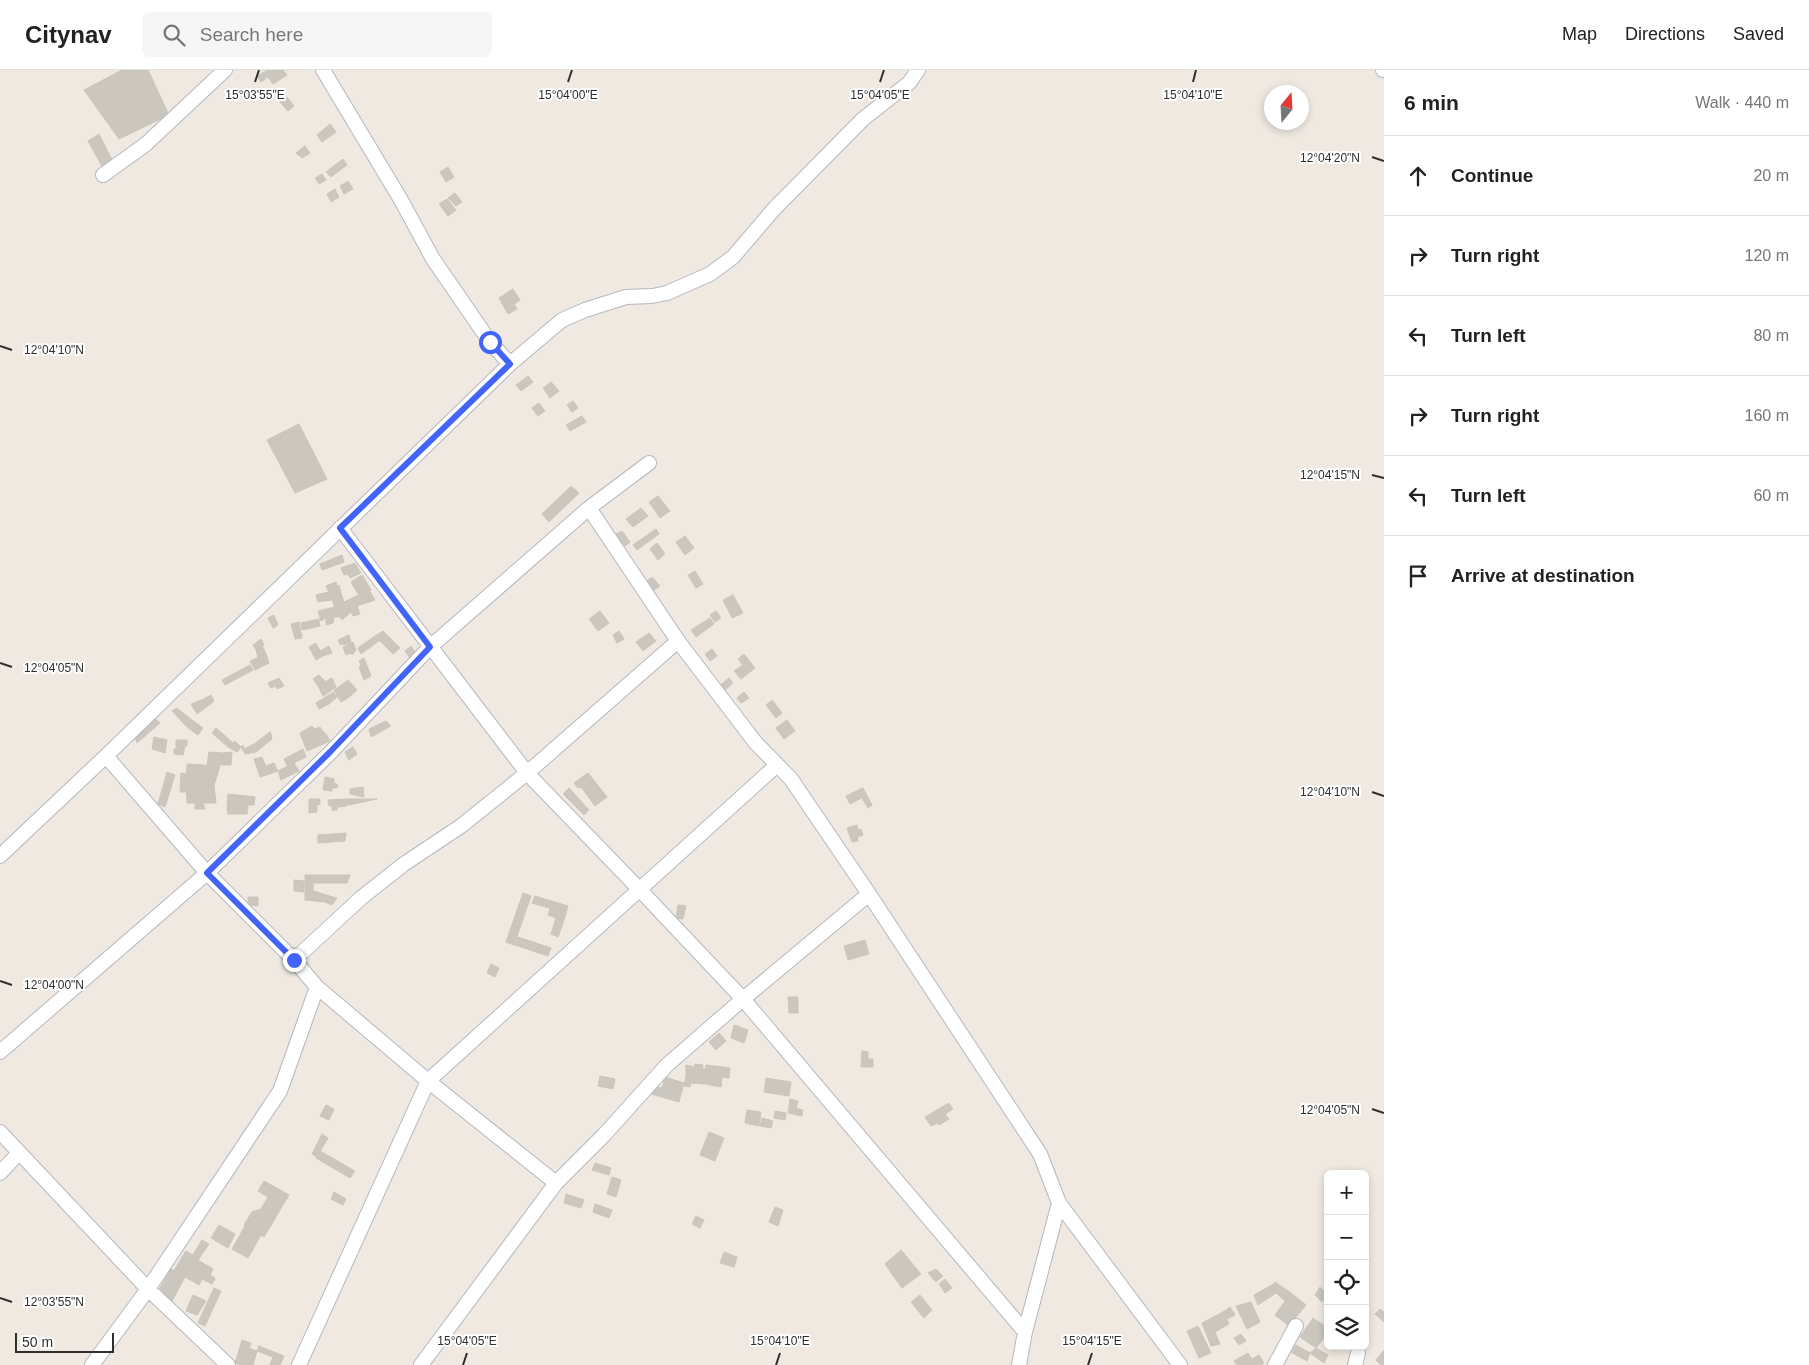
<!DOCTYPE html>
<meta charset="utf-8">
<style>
:root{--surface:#fff;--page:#f6f6f6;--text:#222;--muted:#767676;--line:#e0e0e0}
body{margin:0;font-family:Arial,sans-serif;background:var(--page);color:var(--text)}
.controls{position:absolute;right:15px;bottom:15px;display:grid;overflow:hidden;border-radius:8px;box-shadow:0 2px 8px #0003}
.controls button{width:45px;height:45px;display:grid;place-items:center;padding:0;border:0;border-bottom:1px solid var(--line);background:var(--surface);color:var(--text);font:25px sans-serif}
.compass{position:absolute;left:1264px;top:15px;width:45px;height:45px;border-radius:50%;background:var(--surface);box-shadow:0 2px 8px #0003;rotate:18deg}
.scale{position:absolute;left:15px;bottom:12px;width:99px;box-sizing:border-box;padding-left:5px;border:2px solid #2e2e2e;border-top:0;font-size:14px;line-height:18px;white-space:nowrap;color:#2e2e2e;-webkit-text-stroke:4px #fff;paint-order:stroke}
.stop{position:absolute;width:15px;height:15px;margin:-11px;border:4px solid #4264fb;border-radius:50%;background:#fff}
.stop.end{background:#4264fb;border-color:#fff;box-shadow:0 1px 5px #0008}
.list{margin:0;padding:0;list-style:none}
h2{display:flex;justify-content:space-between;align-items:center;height:65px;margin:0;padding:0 20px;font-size:21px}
h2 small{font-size:16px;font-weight:400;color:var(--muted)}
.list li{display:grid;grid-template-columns:32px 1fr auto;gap:15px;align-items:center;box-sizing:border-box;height:80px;padding:0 20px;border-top:1px solid var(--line)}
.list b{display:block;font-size:19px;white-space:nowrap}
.list em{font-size:16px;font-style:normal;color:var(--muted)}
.icon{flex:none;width:28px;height:28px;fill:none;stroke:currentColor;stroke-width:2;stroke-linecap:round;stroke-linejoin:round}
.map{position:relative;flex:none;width:1384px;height:1295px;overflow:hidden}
header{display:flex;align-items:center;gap:30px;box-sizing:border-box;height:70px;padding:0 25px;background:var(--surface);border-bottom:1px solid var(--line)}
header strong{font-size:24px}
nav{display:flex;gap:28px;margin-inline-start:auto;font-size:18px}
.search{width:350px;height:45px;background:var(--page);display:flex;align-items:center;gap:12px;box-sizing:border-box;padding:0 18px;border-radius:8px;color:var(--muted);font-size:19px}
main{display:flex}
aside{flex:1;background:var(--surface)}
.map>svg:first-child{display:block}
</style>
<header>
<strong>Citynav</strong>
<div class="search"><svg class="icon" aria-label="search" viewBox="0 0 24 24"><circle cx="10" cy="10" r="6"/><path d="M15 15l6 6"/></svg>Search here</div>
<nav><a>Map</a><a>Directions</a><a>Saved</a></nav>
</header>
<main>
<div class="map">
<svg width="1384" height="1295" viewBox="0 0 1384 1295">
<rect width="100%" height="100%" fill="#efe9e1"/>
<path fill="#cbc7bf" stroke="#cbc5ba" d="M 122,0 L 148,0 L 169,45 L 119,69 L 84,20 Z
M 268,0 L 283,0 L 287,5 L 273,14 L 268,7 L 261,12 L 257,6 Z
M 287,27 L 294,36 L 288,41 L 280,32 Z
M 330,54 L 336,62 L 322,72 L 317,65 Z
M 99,64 L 114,94 L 103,98 L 88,71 Z
M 305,76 L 310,83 L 302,88 L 296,83 Z
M 343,89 L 347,95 L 331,107 L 326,102 Z
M 448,97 L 454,107 L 446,112 L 440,102 Z
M 322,104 L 326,110 L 319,114 L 315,108 Z
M 348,111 L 353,119 L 344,124 L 340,116 Z
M 335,119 L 339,127 L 331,132 L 327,124 Z
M 455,123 L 462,132 L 456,136 L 448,128 Z
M 447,129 L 456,140 L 448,146 L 439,134 Z
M 513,219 L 520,230 L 514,234 L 517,239 L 508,244 L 499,228 Z
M 528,306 L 533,312 L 521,321 L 516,315 Z
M 551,312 L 559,321 L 550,328 L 543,318 Z
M 573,331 L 578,338 L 572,342 L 567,335 Z
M 539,333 L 545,341 L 538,346 L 532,338 Z
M 582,346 L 586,352 L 570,361 L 566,355 Z
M 299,354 L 327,409 L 295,423 L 267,370 Z
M 571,416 L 579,423 L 549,452 L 542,444 Z
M 658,426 L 670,441 L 660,448 L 649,432 Z
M 641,438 L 648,446 L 633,457 L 626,449 Z
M 656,459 L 659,464 L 637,480 L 633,475 Z
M 622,461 L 630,472 L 625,476 L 616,464 Z
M 685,466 L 694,478 L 685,485 L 676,472 Z
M 657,473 L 665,484 L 658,490 L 650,479 Z
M 342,485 L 344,492 L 322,500 L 320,494 Z
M 355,493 L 361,503 L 350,508 L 348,504 L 344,505 L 341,498 Z
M 695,501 L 703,514 L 696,518 L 688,505 Z
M 362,505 L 371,520 L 358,524 L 351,512 Z
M 652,507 L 660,516 L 654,520 L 647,511 Z
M 336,512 L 337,517 L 339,515 L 341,523 L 331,527 L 326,516 Z
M 369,520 L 375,530 L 357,536 L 360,544 L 353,546 L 349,537 L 345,537 L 344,532 Z
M 329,522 L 332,530 L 318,532 L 316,525 Z
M 341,523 L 344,532 L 334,535 L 331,527 Z
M 733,525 L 743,543 L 732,548 L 723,530 Z
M 344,532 L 346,539 L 349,537 L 351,542 L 342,550 L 334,535 Z
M 335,537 L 340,547 L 334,547 L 333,553 L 326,555 L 326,548 L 321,551 L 318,541 Z
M 600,541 L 609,553 L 598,561 L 589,549 Z
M 716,541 L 721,548 L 715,552 L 710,545 Z
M 274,545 L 278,555 L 273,558 L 268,548 Z
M 710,548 L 714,554 L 696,567 L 691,560 Z
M 319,549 L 320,556 L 302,560 L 301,553 Z
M 299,552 L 302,568 L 295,569 L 291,554 Z
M 383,561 L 400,578 L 393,584 L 375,566 Z
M 619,561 L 624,569 L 617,573 L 613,565 Z
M 649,563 L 656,571 L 643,581 L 636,572 Z
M 349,565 L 351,572 L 343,575 L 342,573 L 340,575 L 338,570 Z
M 375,566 L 380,570 L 361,584 L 358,578 Z
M 261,569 L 264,575 L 256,580 L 253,575 Z
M 353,572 L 356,580 L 352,585 L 351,583 L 346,585 L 343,577 Z
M 316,573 L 323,586 L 316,590 L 309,577 Z
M 329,576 L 332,583 L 323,586 L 320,581 Z
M 411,576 L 416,583 L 410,588 L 405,581 Z
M 263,577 L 266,584 L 258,587 L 256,580 Z
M 712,579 L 717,586 L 710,591 L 705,584 Z
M 266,584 L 269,593 L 255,600 L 250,591 Z
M 744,584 L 755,598 L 741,609 L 734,601 L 743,595 L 738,589 Z
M 364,588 L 371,606 L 364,610 L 359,597 L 361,595 L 359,591 Z
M 250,595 L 253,600 L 225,615 L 222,610 Z
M 319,605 L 325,611 L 318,616 L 313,609 Z
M 279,608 L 284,616 L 277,619 L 276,616 L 271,618 L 268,613 Z
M 332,608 L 336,617 L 323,626 L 318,616 Z
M 729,608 L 733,613 L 723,622 L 718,617 Z
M 348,610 L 357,620 L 348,628 L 340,616 Z
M 340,616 L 348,628 L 341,632 L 334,620 Z
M 333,622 L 337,627 L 329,634 L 324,628 Z
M 744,622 L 749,628 L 741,633 L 737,628 Z
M 211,625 L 214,631 L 208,636 L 204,629 Z
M 324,628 L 329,634 L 319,639 L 316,633 Z
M 204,629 L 208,636 L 197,644 L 191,634 Z
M 772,630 L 782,643 L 776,648 L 766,635 Z
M 177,638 L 192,650 L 187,657 L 172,641 Z
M 156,649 L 160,653 L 137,673 L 135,667 L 144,660 L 142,656 L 143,654 L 147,657 Z
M 192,650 L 203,658 L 198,665 L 187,657 Z
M 787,650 L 795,661 L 784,669 L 776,658 Z
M 386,651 L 391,656 L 371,667 L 369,659 Z
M 312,656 L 314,659 L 320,657 L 325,664 L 326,664 L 330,671 L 307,681 L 300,663 Z
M 216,658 L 233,673 L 228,677 L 212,663 Z
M 270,662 L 271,664 L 272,669 L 256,682 L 245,684 L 241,677 L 243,675 L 244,679 L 254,674 Z
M 154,667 L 167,670 L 165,683 L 152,679 Z
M 176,670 L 187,670 L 187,676 L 176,677 Z
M 235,671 L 241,677 L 237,682 L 228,677 Z
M 185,676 L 183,685 L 174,684 L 174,679 Z
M 353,677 L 357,684 L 349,690 L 345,682 Z
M 303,679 L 306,687 L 287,696 L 284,689 Z
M 209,682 L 223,683 L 222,695 L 207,695 Z
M 232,682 L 231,695 L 222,695 L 223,683 Z
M 262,687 L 269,704 L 260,707 L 254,689 Z
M 274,693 L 278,701 L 269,704 L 266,696 Z
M 294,693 L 299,701 L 281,710 L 278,701 Z
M 187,694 L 220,696 L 214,715 L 186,714 Z
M 167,702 L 175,705 L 165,737 L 158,734 Z
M 181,703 L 186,704 L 187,722 L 180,722 Z
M 588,703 L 607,727 L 595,736 L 581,717 L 578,718 L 574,713 Z
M 325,707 L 334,709 L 334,713 L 338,715 L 337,718 L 332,718 L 332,721 L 323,720 Z
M 186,714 L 214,715 L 216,733 L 203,733 L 205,739 L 195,739 L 195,733 L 187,733 Z
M 363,717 L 364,727 L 350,724 L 350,719 Z
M 569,718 L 589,740 L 584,745 L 563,724 Z
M 863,718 L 872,735 L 868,738 L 862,728 L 850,734 L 846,726 Z
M 228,724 L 255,727 L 254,735 L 248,735 L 247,744 L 228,744 L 227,739 Z
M 309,729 L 320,729 L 320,734 L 317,735 L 317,742 L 309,743 Z
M 347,729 L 347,736 L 337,737 L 337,740 L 332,740 L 332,736 L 329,736 L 328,730 Z
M 347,729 L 377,729 L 348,735 Z
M 857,755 L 858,760 L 861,759 L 863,765 L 857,767 L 858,771 L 852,772 L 847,758 Z
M 346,763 L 345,771 L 318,773 L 318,765 Z
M 305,805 L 350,805 L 347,813 L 313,813 L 313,820 L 305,818 Z
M 294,810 L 304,811 L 304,822 L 294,821 Z
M 305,818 L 326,825 L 325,832 L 305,830 Z
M 523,823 L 531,826 L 514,875 L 506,872 Z
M 326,825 L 337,828 L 332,835 L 325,832 Z
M 535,826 L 568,836 L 566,843 L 532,833 Z
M 248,827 L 258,827 L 258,836 L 248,835 Z
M 678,835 L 686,836 L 683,849 L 676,848 Z
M 550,839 L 566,844 L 558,867 L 551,864 L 556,848 L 548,845 Z
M 518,867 L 551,878 L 548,886 L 515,875 Z
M 865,870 L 869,884 L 848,890 L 844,876 Z
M 491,894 L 499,898 L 495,907 L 487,903 Z
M 788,927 L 798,927 L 798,943 L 789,943 Z
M 734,955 L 748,960 L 744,973 L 731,968 Z
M 719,963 L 726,971 L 716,980 L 709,972 Z
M 862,981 L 868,982 L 868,989 L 873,989 L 873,997 L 861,997 Z
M 695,994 L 703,995 L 702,999 L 706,999 L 704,1014 L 691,1013 L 690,1017 L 684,1016 L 686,1006 L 686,995 L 694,997 Z
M 706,995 L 730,998 L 729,1008 L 722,1007 L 721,1017 L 705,1014 Z
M 600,1006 L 615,1009 L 613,1019 L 598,1016 Z
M 665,1007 L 684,1013 L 679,1032 L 651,1024 L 654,1016 L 662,1018 Z
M 766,1008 L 791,1012 L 789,1026 L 764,1022 Z
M 790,1029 L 798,1031 L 796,1038 L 803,1040 L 802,1046 L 788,1043 Z
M 949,1033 L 953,1039 L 945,1044 L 949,1049 L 939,1055 L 937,1053 L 931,1056 L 925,1047 Z
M 326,1035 L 334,1039 L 329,1050 L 320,1046 Z
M 747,1040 L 761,1042 L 759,1056 L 745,1053 Z
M 775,1041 L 786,1043 L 785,1050 L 774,1048 Z
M 762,1048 L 773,1051 L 771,1058 L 760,1056 Z
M 709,1062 L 724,1068 L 715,1091 L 700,1085 Z
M 322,1064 L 328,1068 L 317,1087 L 312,1084 Z
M 320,1081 L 355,1101 L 350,1108 L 316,1088 Z
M 595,1093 L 611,1098 L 609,1105 L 592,1100 Z
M 612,1107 L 621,1110 L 616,1127 L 607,1124 Z
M 264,1111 L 289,1125 L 264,1167 L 244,1155 L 252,1142 L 261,1139 L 268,1127 L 258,1121 Z
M 334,1122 L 346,1129 L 343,1135 L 331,1129 Z
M 566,1124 L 584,1130 L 581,1138 L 564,1133 Z
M 595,1134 L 612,1140 L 609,1148 L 593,1142 Z
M 775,1137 L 783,1140 L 778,1156 L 769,1152 Z
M 696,1146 L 704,1150 L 700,1158 L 692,1154 Z
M 219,1155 L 235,1164 L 228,1178 L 211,1168 Z
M 245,1156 L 261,1165 L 248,1188 L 232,1179 Z
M 202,1170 L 209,1174 L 194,1196 L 182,1187 L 186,1181 L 193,1185 Z
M 901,1180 L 921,1204 L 902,1218 L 885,1194 Z
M 724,1182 L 737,1187 L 734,1197 L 720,1193 Z
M 182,1187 L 194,1196 L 185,1207 L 174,1201 Z
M 198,1190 L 213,1199 L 210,1205 L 194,1196 Z
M 194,1196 L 215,1208 L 212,1214 L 202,1209 L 199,1215 L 185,1207 Z
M 171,1199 L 185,1207 L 171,1233 L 160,1218 Z
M 936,1199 L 943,1206 L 936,1212 L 928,1203 Z
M 945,1209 L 952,1218 L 945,1223 L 939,1214 Z
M 1275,1212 L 1291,1223 L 1285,1231 L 1276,1223 L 1272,1215 Z
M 1272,1215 L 1276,1223 L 1258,1235 L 1254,1225 Z
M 1320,1217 L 1328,1225 L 1322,1232 L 1315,1225 Z
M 214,1218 L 221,1221 L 205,1256 L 198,1253 Z
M 1291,1223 L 1306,1235 L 1289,1256 L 1275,1245 Z
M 193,1225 L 206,1231 L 197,1245 L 186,1241 Z
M 920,1225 L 932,1240 L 924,1248 L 911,1232 Z
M 1251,1232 L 1260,1252 L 1247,1259 L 1236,1236 Z
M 1230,1237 L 1235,1245 L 1227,1249 L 1223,1242 Z
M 1380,1239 L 1384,1242 L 1384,1252 L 1375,1244 Z
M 1223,1242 L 1229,1254 L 1215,1262 L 1220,1274 L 1211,1276 L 1202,1253 Z
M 1313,1248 L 1328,1258 L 1328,1268 L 1325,1266 L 1316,1278 L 1300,1267 Z
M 1198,1256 L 1211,1283 L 1199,1288 L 1187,1261 Z
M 1241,1264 L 1246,1271 L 1239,1275 L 1234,1268 Z
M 242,1270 L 251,1273 L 244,1295 L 241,1295 L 235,1293 Z
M 1296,1275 L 1310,1283 L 1307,1291 L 1291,1282 Z
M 259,1276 L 284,1286 L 280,1295 L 270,1295 L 273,1287 L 257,1281 Z
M 249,1278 L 257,1281 L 253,1295 L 244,1295 Z
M 1316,1278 L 1328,1285 L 1324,1293 L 1310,1283 Z
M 1384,1280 L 1384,1294 L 1381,1295 L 1376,1290 Z
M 1248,1283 L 1255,1295 L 1237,1295 L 1234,1291 Z
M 1259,1285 L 1264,1293 L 1261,1295 L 1255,1295 L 1252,1289 Z"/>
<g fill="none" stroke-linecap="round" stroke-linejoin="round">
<defs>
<path id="street" d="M 323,0 L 401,130 L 433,189 L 490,272 L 510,294
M 1383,0 L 1384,0
M 103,105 L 146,74 L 225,0
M 589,438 L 678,571 L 755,672 L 791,709 L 869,824 L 1040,1084 L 1059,1133 L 1025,1262 L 1019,1295
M 340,458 L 527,703 L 640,820 L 743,929 L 1025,1262
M 106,686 L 207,803 L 294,890 L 317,917 L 428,1011 L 556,1113 L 421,1295
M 0,786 L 106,686 L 510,294 L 562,250 L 585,240 L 626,227 L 652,226 L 667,223 L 710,204 L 733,187 L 774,139 L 863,49 L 909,13 L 918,0
M 294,890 L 361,828 L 404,794 L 461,756 L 527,703 L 678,571
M 0,982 L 207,803 L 331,682 L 430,577 L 589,438 L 649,393
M 0,1062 L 148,1219 L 228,1295
M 0,1103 L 19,1083
M 556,1113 L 604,1065 L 667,995 L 743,929 L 869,824
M 1059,1133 L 1180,1295
M 92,1295 L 148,1219 L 280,1021 L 317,917
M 299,1295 L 428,1011 L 777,695
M 1275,1295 L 1296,1256
M 1355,1295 L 1358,1283"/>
</defs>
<use href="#street" stroke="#b4b7c1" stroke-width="16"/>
<use href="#street" stroke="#fff" stroke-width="14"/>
</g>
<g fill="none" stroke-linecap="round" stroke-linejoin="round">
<path stroke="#4264fb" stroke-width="6" d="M 294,890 L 207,803 L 330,682 L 430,577 L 340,458 L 510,294 L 490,272"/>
</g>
<path fill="none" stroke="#2e2e2e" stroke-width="2" d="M 255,12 L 259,0M 568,12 L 572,0M 880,12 L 884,0M 1193,12 L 1196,0M 1372,87 L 1384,91M 0,276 L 12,280M 1372,405 L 1384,408M 0,593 L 12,597M 1372,722 L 1384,726M 0,911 L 12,915M 1372,1039 L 1384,1043M 0,1228 L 12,1232M 463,1295 L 467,1283M 776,1295 L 780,1283M 1088,1295 L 1092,1283"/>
<g font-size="12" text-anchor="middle" fill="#2e2e2e" stroke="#fff" stroke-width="4" stroke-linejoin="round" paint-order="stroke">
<text x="255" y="29">15°03'55"E</text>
<text x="568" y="29">15°04'00"E</text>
<text x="880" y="29">15°04'05"E</text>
<text x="1193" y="29">15°04'10"E</text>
<text x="1330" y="92">12°04'20"N</text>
<text x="54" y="284">12°04'10"N</text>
<text x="1330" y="409">12°04'15"N</text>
<text x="54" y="602">12°04'05"N</text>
<text x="1330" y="726">12°04'10"N</text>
<text x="54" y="919">12°04'00"N</text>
<text x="1330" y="1044">12°04'05"N</text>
<text x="54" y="1236">12°03'55"N</text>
<text x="467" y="1275">15°04'05"E</text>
<text x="780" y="1275">15°04'10"E</text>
<text x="1092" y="1275">15°04'15"E</text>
</g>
</svg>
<div class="controls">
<button>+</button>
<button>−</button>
<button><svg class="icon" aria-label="locate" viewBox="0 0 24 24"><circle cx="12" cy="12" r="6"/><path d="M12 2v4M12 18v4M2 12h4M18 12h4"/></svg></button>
<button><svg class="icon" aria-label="layers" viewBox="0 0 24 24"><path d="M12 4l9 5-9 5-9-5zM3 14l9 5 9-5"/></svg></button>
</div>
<svg class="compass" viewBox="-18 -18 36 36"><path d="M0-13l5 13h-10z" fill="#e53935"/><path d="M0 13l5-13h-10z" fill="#767676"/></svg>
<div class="scale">50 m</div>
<div class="stop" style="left:490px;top:272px"></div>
<div class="stop end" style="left:294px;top:890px"></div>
</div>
<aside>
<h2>6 min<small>Walk · 440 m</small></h2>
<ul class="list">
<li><svg class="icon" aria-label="ahead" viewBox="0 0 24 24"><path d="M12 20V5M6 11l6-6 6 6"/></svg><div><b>Continue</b></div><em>20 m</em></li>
<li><svg class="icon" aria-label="right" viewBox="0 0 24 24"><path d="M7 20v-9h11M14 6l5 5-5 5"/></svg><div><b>Turn right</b></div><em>120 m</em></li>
<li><svg class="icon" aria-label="left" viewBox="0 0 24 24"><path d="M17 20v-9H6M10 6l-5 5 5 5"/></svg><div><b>Turn left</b></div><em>80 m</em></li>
<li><svg class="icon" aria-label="right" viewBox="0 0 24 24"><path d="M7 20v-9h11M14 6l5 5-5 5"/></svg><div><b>Turn right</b></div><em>160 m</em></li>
<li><svg class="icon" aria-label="left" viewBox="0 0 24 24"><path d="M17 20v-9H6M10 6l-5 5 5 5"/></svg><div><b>Turn left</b></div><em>60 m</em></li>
<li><svg class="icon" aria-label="arrive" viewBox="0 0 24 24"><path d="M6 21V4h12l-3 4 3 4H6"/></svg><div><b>Arrive at destination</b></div></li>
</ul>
</aside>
</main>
